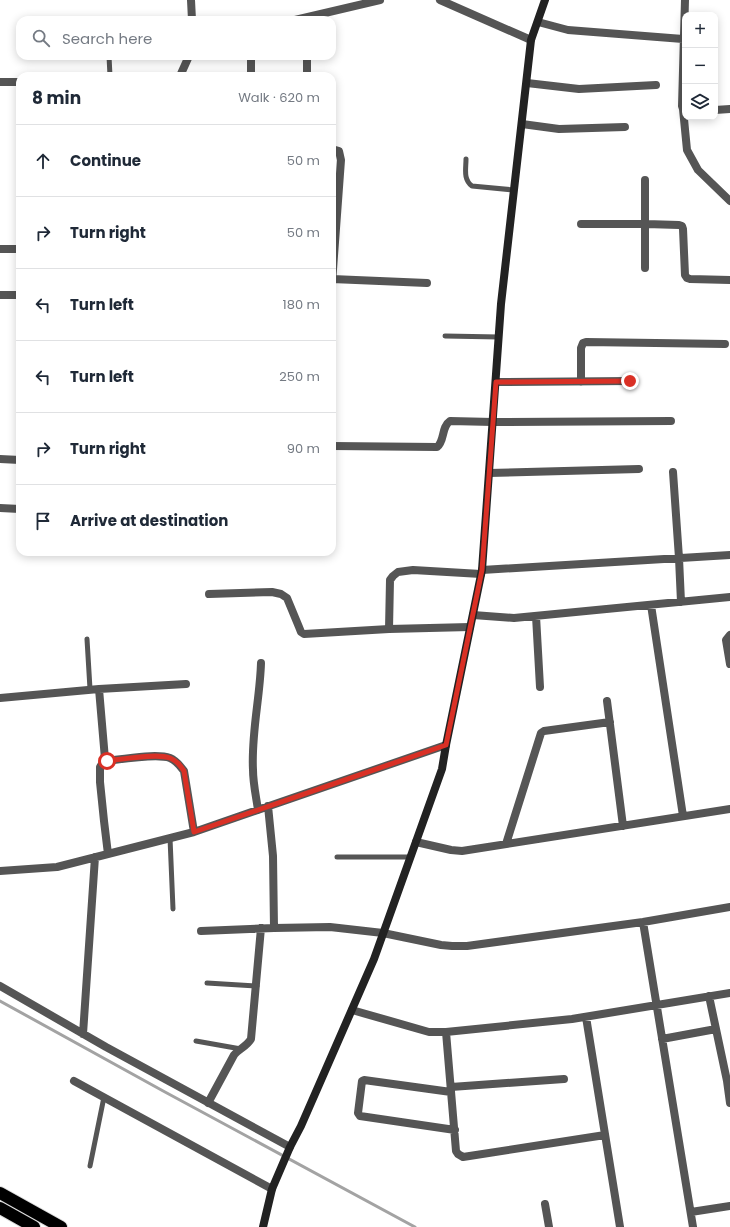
<!DOCTYPE html>
<meta charset="utf-8">
<style>
:root{--surface:#fff;--page:#f6f6f7;--text:#1f2937;--muted:#747a83;--line:#e0e1e3}
body{margin:0;font-family:Poppins,sans-serif;background:var(--page);color:var(--text)}
.controls{position:absolute;right:12px;top:12px;display:grid;overflow:hidden;border-radius:8px;box-shadow:0 2px 10px #0003}
.controls button{width:36px;height:36px;display:grid;place-items:center;padding:0;border:0;border-bottom:1px solid var(--line);background:var(--surface);color:var(--text);font:20px sans-serif}
.stop{position:absolute;width:12px;height:12px;margin:-9px;border:3px solid #d93025;border-radius:50%;background:#fff}
.stop.end{background:#d93025;border-color:#fff;box-shadow:0 1px 4px #0008}
.list{margin:0;padding:0;list-style:none}
h2{display:flex;justify-content:space-between;align-items:center;height:52px;margin:0;padding:0 16px;font-size:17px}
h2 small{font-size:13px;font-weight:400;color:var(--muted)}
.list li{display:grid;grid-template-columns:26px 1fr auto;gap:12px;align-items:center;box-sizing:border-box;height:72px;padding:0 16px;border-top:1px solid var(--line)}
.list b{display:block;font-size:15px;white-space:nowrap}
.list em{font-size:13px;font-style:normal;color:var(--muted)}
.icon{flex:none;width:22px;height:22px;fill:none;stroke:currentColor;stroke-width:2;stroke-linecap:round;stroke-linejoin:round}
.map{position:relative;flex:none;width:730px;height:1227px;overflow:hidden}
.search{position:absolute;background:var(--surface);box-shadow:0 2px 10px #0003;left:16px;top:16px;width:320px;height:44px;display:flex;align-items:center;gap:10px;box-sizing:border-box;padding:0 14px;border-radius:12px;color:var(--muted);font-size:15px}
.panel{position:absolute;background:var(--surface);box-shadow:0 2px 10px #0003;left:16px;top:72px;width:320px;height:484px;border-radius:12px}
.map>svg:first-child{display:block}
</style>
<div class="map">
<svg width="730" height="1227" viewBox="0 0 730 1227">
<rect width="100%" height="100%" fill="#fff"/>
<g fill="none" stroke-linecap="round" stroke-linejoin="round">
<path stroke="#a3a3a3" stroke-width="3" d="M 0,1001 L 165,1092 L 415,1227"/>
<defs>
<path id="highway" d="M 0,1193 L 61,1227
M 0,1208 L 34,1227"/>
</defs>
<use href="#highway" stroke="#dbdbdb" stroke-width="14"/>
<path stroke="#555" stroke-width="5" d="M 109,56 L 110,76
M 466,159 C 466,169 463,179 472,186 L 514,190
M 445,336 L 499,337
M 87,639 L 90,689
M 170,838 L 173,909
M 337,857 L 411,857
M 207,983 L 257,986
M 196,1041 L 241,1049
M 90,1166 L 104,1097"/>
<path stroke="#555" stroke-width="8" d="M 191,0 L 192,20
M 440,0 L 531,40
M 685,0 L 682,106 L 683,109 L 685,110
M 295,20 L 380,0
M 538,22 L 568,30 L 683,39
M 251,56 L 251,76
M 180,76 L 189,56
M 307,76 L 307,56
M 0,82 L 20,82
M 527,83 L 579,89 L 656,85
M 683,109 L 687,150 L 698,170 L 730,201
M 715,110 L 730,109
M 522,124 L 559,129 L 625,127
M 332,149 L 339,151 L 341,160 L 332,283
M 645,180 L 645,268
M 581,224 L 646,224 L 679,225 L 682,226 L 683,229 L 685,275 L 687,278 L 690,279 L 730,280
M 0,249 L 20,249
M 332,279 L 427,283
M 0,295 L 20,295
M 496,382 L 630,381
M 581,382 L 581,348 L 583,343 L 586,342 L 725,344
M 332,446 L 437,447 C 445,441 441,427 450,421 L 493,422 L 671,421
M 0,459 L 20,460
M 673,472 L 679,558 L 681,602
M 489,473 L 639,469
M 0,508 L 20,509
M 482,570 L 730,555
M 209,594 L 272,592 L 281,594 L 287,598 L 299,627 L 301,632 L 304,634 L 389,629 L 470,627
M 651,605 L 683,816
M 473,615 L 514,618 L 730,597
M 536,616 L 540,687
M 389,629 L 390,580 L 393,576 L 398,572 L 413,570 L 481,574
M 730,635 L 726,640 L 730,664
M 99,689 L 105,759 L 107,761 C 123,759 157,753 170,758 C 177,761 180,766 184,771 L 194,832
M 0,698 L 99,689 L 186,684
M 607,701 L 623,826
M 105,759 L 100,767 L 100,782 L 104,821 L 108,854
M 268,806 L 273,856 L 274,928
M 258,810 C 256,796 253,783 253,770 C 251,734 260,698 261,663
M 416,842 L 451,850 L 462,851 L 730,809
M 506,844 L 541,733 L 544,731 L 610,722
M 0,871 L 57,867 L 194,832 L 446,745
M 643,922 L 693,1227
M 201,931 L 274,928 L 330,927 L 383,933 L 441,945 L 452,946 L 467,946 L 643,922 L 730,907
M 0,986 L 106,1047 L 290,1147
M 709,996 L 727,1081 L 730,1103
M 352,1010 L 429,1032 L 446,1032 L 572,1019 L 730,993
M 586,1017 L 620,1227
M 446,1032 L 456,1151 L 458,1154 L 463,1157 L 605,1135
M 83,1034 L 95,857
M 662,1039 L 716,1029
M 74,1081 L 272,1189
M 451,1087 L 564,1079
M 451,1092 L 364,1080 L 362,1081 L 358,1113 L 360,1116 L 455,1130
M 208,1103 L 234,1055 C 239,1049 247,1046 251,1039 L 261,928
M 545,1204 L 549,1227
M 691,1212 L 730,1206"/>
<path stroke="#222" stroke-width="8" d="M 263,1227 L 272,1189 L 290,1147 L 301,1126 L 374,959 L 442,769 L 446,745 L 482,570 L 501,304 L 531,40 L 545,0"/>
<use href="#highway" stroke="#000" stroke-width="12"/>
</g>
<g fill="none" stroke-linecap="round" stroke-linejoin="round">
<path stroke="#d93025" stroke-width="5" d="M 107,761 C 123,759 157,753 170,758 C 177,761 180,765 184,771 L 194,832 L 446,745 L 482,570 L 496,382 L 630,381"/>
</g>
</svg>
<div class="controls">
<button>+</button>
<button>−</button>
<button><svg class="icon" aria-label="layers" viewBox="0 0 24 24"><path d="M12 4l9 5-9 5-9-5zM3 14l9 5 9-5"/></svg></button>
</div>
<div class="stop" style="left:107px;top:761px"></div>
<div class="stop end" style="left:630px;top:381px"></div>
<div class="search"><svg class="icon" aria-label="search" viewBox="0 0 24 24"><circle cx="10" cy="10" r="6"/><path d="M15 15l6 6"/></svg>Search here</div>
<section class="panel">
<h2>8 min<small>Walk · 620 m</small></h2>
<ul class="list">
<li><svg class="icon" aria-label="ahead" viewBox="0 0 24 24"><path d="M12 20V5M6 11l6-6 6 6"/></svg><div><b>Continue</b></div><em>50 m</em></li>
<li><svg class="icon" aria-label="right" viewBox="0 0 24 24"><path d="M7 20v-9h11M14 6l5 5-5 5"/></svg><div><b>Turn right</b></div><em>50 m</em></li>
<li><svg class="icon" aria-label="left" viewBox="0 0 24 24"><path d="M17 20v-9H6M10 6l-5 5 5 5"/></svg><div><b>Turn left</b></div><em>180 m</em></li>
<li><svg class="icon" aria-label="left" viewBox="0 0 24 24"><path d="M17 20v-9H6M10 6l-5 5 5 5"/></svg><div><b>Turn left</b></div><em>250 m</em></li>
<li><svg class="icon" aria-label="right" viewBox="0 0 24 24"><path d="M7 20v-9h11M14 6l5 5-5 5"/></svg><div><b>Turn right</b></div><em>90 m</em></li>
<li><svg class="icon" aria-label="arrive" viewBox="0 0 24 24"><path d="M6 21V4h12l-3 4 3 4H6"/></svg><div><b>Arrive at destination</b></div></li>
</ul>
</section>
</div>
